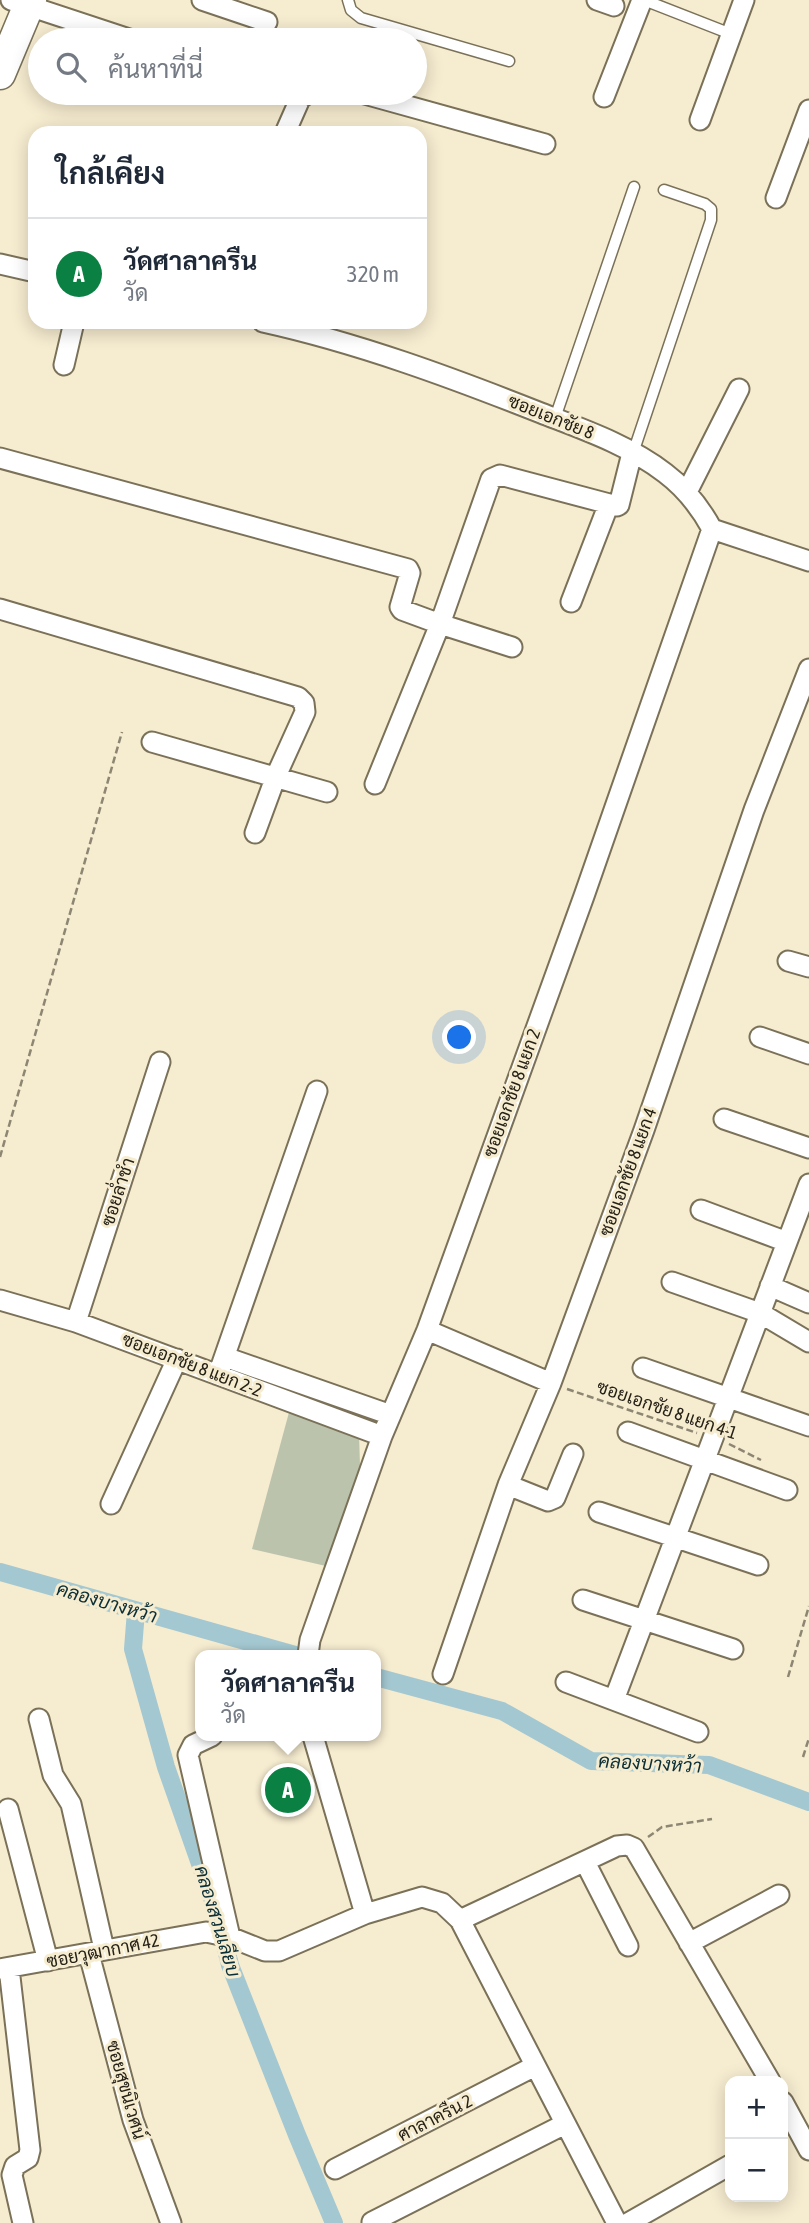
<!DOCTYPE html>
<html lang="th">
<meta charset="utf-8">
<style>
:root{--surface:#fff;--page:#f6f6f7;--text:#1f2937;--muted:#747a83;--line:#e0e1e3;--accent:#0b8043}
body{margin:0;font-family:"Asap Condensed",Sarabun,sans-serif;background:var(--page);color:var(--text)}
.controls{position:absolute;right:21px;bottom:21px;display:grid;overflow:hidden;border-radius:14px;box-shadow:0 4px 18px #0003}
.controls button{width:63px;height:63px;display:grid;place-items:center;padding:0;border:0;border-bottom:2px solid var(--line);background:var(--surface);color:var(--text);font:35px sans-serif}
.you{position:absolute;left:460px;top:1038px;width:24px;height:24px;margin:-18px;border:5px solid #fff;border-radius:50%;background:#1a73e8;box-shadow:0 0 0 10px #1a73e833}
.badge{display:grid;place-items:center;width:46px;height:46px;border-radius:50%;background:var(--accent);color:#fff;font-size:23px;font-weight:700}
.pin{position:absolute;translate:-50% -50%;border:4px solid #fff;box-shadow:0 2px 7px #0006}
.popup{position:absolute;left:195px;top:1650px;width:186px;height:91px;box-sizing:border-box;display:grid;place-content:center;border-radius:14px;background:var(--surface);filter:drop-shadow(0 2px 5px #0005);font-size:23px;white-space:nowrap;color:var(--muted)}
.popup b{font-size:26px;color:var(--text)}
.popup::after{content:'';position:absolute;left:50%;top:100%;margin-left:-14px;border:14px solid transparent;border-top-color:var(--surface)}
.list{margin:0;padding:0;list-style:none}
h2{display:flex;justify-content:space-between;align-items:center;height:91px;margin:0;padding:0 28px;font-size:30px}
h2 small{font-size:23px;font-weight:400;color:var(--muted)}
.list li{display:grid;grid-template-columns:46px 1fr auto;gap:21px;align-items:center;box-sizing:border-box;height:112px;padding:0 28px;border-top:2px solid var(--line)}
.list b{display:block;font-size:26px;white-space:nowrap}
.list p{margin:0;font-size:23px;white-space:nowrap;color:var(--muted)}
.list em{font-size:23px;font-style:normal;color:var(--muted)}
.icon{flex:none;width:38px;height:38px;fill:none;stroke:currentColor;stroke-width:2;stroke-linecap:round;stroke-linejoin:round}
.map{position:relative;flex:none;width:809px;height:2223px;overflow:hidden}
.search{position:absolute;background:var(--surface);box-shadow:0 4px 18px #0003;left:28px;top:28px;width:399px;height:77px;display:flex;align-items:center;gap:18px;box-sizing:border-box;padding:0 24px;border-radius:38px;color:var(--muted);font-size:26px}
.panel{position:absolute;background:var(--surface);box-shadow:0 4px 18px #0003;left:28px;top:126px;width:399px;height:203px;border-radius:21px}
.map>svg:first-child{display:block}
</style>
<div class="map">
<svg width="809" height="2223" viewBox="0 0 809 2223">
<rect width="100%" height="100%" fill="#f6ecd0"/>
<path fill="#bbc3ac" d="M 291,1405 L 359,1434 L 360,1466 L 326,1566 L 252,1549 Z"/>
<g fill="none" stroke-linecap="round" stroke-linejoin="round">
<path stroke="#a4c8d1" stroke-width="18" d="M 0,1572 L 295,1655
M 136,1611 L 133,1649 L 166,1767 L 217,1912 L 230,1965 L 297,2135 L 334,2223
M 376,1677 L 502,1711 L 591,1761 L 709,1765 L 809,1802"/>
<defs>
<path id="lane" d="M 348,0 L 351,10 L 361,18 L 509,61
M 644,0 L 731,34
M 555,418 L 634,187
M 633,453 L 711,220 L 711,209 L 705,204 L 664,190"/>
<path id="street" d="M 11,0 L 132,40
M 202,0 L 267,22
M 597,0 L 614,6
M 361,93 L 545,144
M 604,97 L 642,0
M 700,120 L 744,0
M 285,133 L 300,99 L 308,93
M 776,198 L 809,110
M 0,264 L 35,272
M 263,322 C 358,343 450,377 541,413 C 582,429 629,445 665,473 C 685,488 700,507 712,529 L 809,561
M 64,365 L 74,322
M 0,458 L 408,569 L 410,573 L 400,607 L 402,610 L 440,624 L 375,784
M 687,492 L 739,389
M 571,602 L 608,506
M 0,609 L 298,697 L 304,703 L 305,712 L 276,776 L 255,833
M 512,647 L 440,624 L 491,479 L 500,475 L 617,506 L 619,505 L 632,453
M 152,742 L 327,792
M 788,961 L 809,967
M 760,1037 L 809,1054
M 724,1119 L 809,1148
M 701,1210 L 787,1242
M 672,1282 L 760,1313 L 809,1342
M 770,1286 L 809,1303
M 0,1300 L 76,1322 L 382,1436
M 76,1322 L 160,1062
M 427,1330 L 551,1383
M 225,1357 L 391,1415
M 643,1368 L 809,1426
M 218,1375 L 317,1091
M 628,1432 L 787,1490
M 508,1485 L 548,1501 L 555,1498 L 573,1454
M 111,1504 L 177,1359
M 599,1512 L 758,1565
M 583,1600 L 733,1649
M 308,1655 L 310,1640 L 382,1436 L 427,1330 L 584,896 L 712,529
M 443,1674 L 508,1485 L 551,1383 L 644,1130 L 754,810 L 809,669
M 566,1682 L 698,1732
M 614,1700 L 809,1184
M 39,1719 L 53,1775 L 71,1804 L 104,1949
M 212,1736 L 193,1745 L 188,1755 L 230,1937
M 313,1736 L 365,1914
M 8,1809 L 48,1961
M 585,1862 L 628,1946
M 460,1920 L 617,1846 L 627,1845 L 634,1848 L 770,2081
M 689,1943 L 779,1895
M 89,1954 L 133,2120 L 171,2223
M 9,1968 L 30,2150 L 28,2158 L 15,2166 L 12,2175 L 23,2223
M 0,1969 L 206,1932 L 230,1937 L 265,1951 L 279,1951 L 365,1914 L 422,1897 L 442,1903 L 460,1920 L 617,2223
M 783,2102 L 809,2150
M 335,2169 L 535,2066
M 372,2222 L 565,2124
M 628,2223 L 730,2165"/>
<path id="primary" d="M 0,74 L 31,0"/>
</defs>
<use href="#lane" stroke="#7a7158" stroke-width="13"/>
<use href="#street" stroke="#7a7158" stroke-width="23"/>
<use href="#primary" stroke="#7a7158" stroke-width="33"/>
<path stroke="#8d8673" stroke-width="2.5" stroke-dasharray="7 3.5" stroke-linecap="butt" d="M 0,1157 L 122,732
M 567,1389 L 697,1433
M 729,1444 L 761,1460
M 788,1677 L 809,1606
M 803,1757 L 809,1738
M 648,1837 L 662,1827 L 712,1819"/>
<use href="#lane" stroke="#fff" stroke-width="10"/>
<use href="#street" stroke="#fff" stroke-width="19"/>
<use href="#primary" stroke="#fff" stroke-width="30"/>
</g>
<g text-anchor="middle" stroke-width="6" stroke-linejoin="round" paint-order="stroke">
<g font-size="18" fill="#262218" stroke="#f6ecd0">
<text transform="translate(551 417) rotate(22)" y="6">ซอยเอกชัย 8</text>
<text transform="translate(512 1093) rotate(-70)" y="6">ซอยเอกชัย 8 แยก 2</text>
<text transform="translate(628 1172) rotate(-70)" y="6">ซอยเอกชัย 8 แยก 4</text>
<text transform="translate(118 1192) rotate(-72)" y="6">ซอยล่ำชำ</text>
<text transform="translate(192 1365) rotate(21)" y="6">ซอยเอกชัย 8 แยก 2-2</text>
<text transform="translate(667 1410) rotate(19)" y="6">ซอยเอกชัย 8 แยก 4-1</text>
<text transform="translate(103 1951) rotate(-11)" y="6">ซอยวุฒากาศ 42</text>
<text transform="translate(126 2090) rotate(74)" y="6">ซอยสุขนิเวศน์</text>
<text transform="translate(435 2118) rotate(-27)" y="6">ศาลาครืน 2</text>
</g>
<g font-size="19" font-style="italic" fill="#0b2f36" stroke="#f6ecd0">
<text transform="translate(107 1602) rotate(16)" y="7">คลองบางหว้า</text>
<text transform="translate(650 1763) rotate(3)" y="7">คลองบางหว้า</text>
<text transform="translate(218 1921) rotate(73)" y="7">คลองสวนเลียบ</text>
</g>
</g>
</svg>
<div class="controls">
<button>+</button>
<button>−</button>
</div>
<div class="you"></div>
<div class="pin badge" style="left:288px;top:1790px">A</div>
<div class="popup"><b>วัดศาลาครืน</b>วัด</div>
<div class="search"><svg class="icon" aria-label="search" viewBox="0 0 24 24"><circle cx="10" cy="10" r="6"/><path d="M15 15l6 6"/></svg>ค้นหาที่นี่</div>
<section class="panel">
<h2>ใกล้เคียง<small></small></h2>
<ul class="list">
<li><span class="badge">A</span><div><b>วัดศาลาครืน</b><p>วัด</p></div><em>320 m</em></li>
</ul>
</section>
</div>
